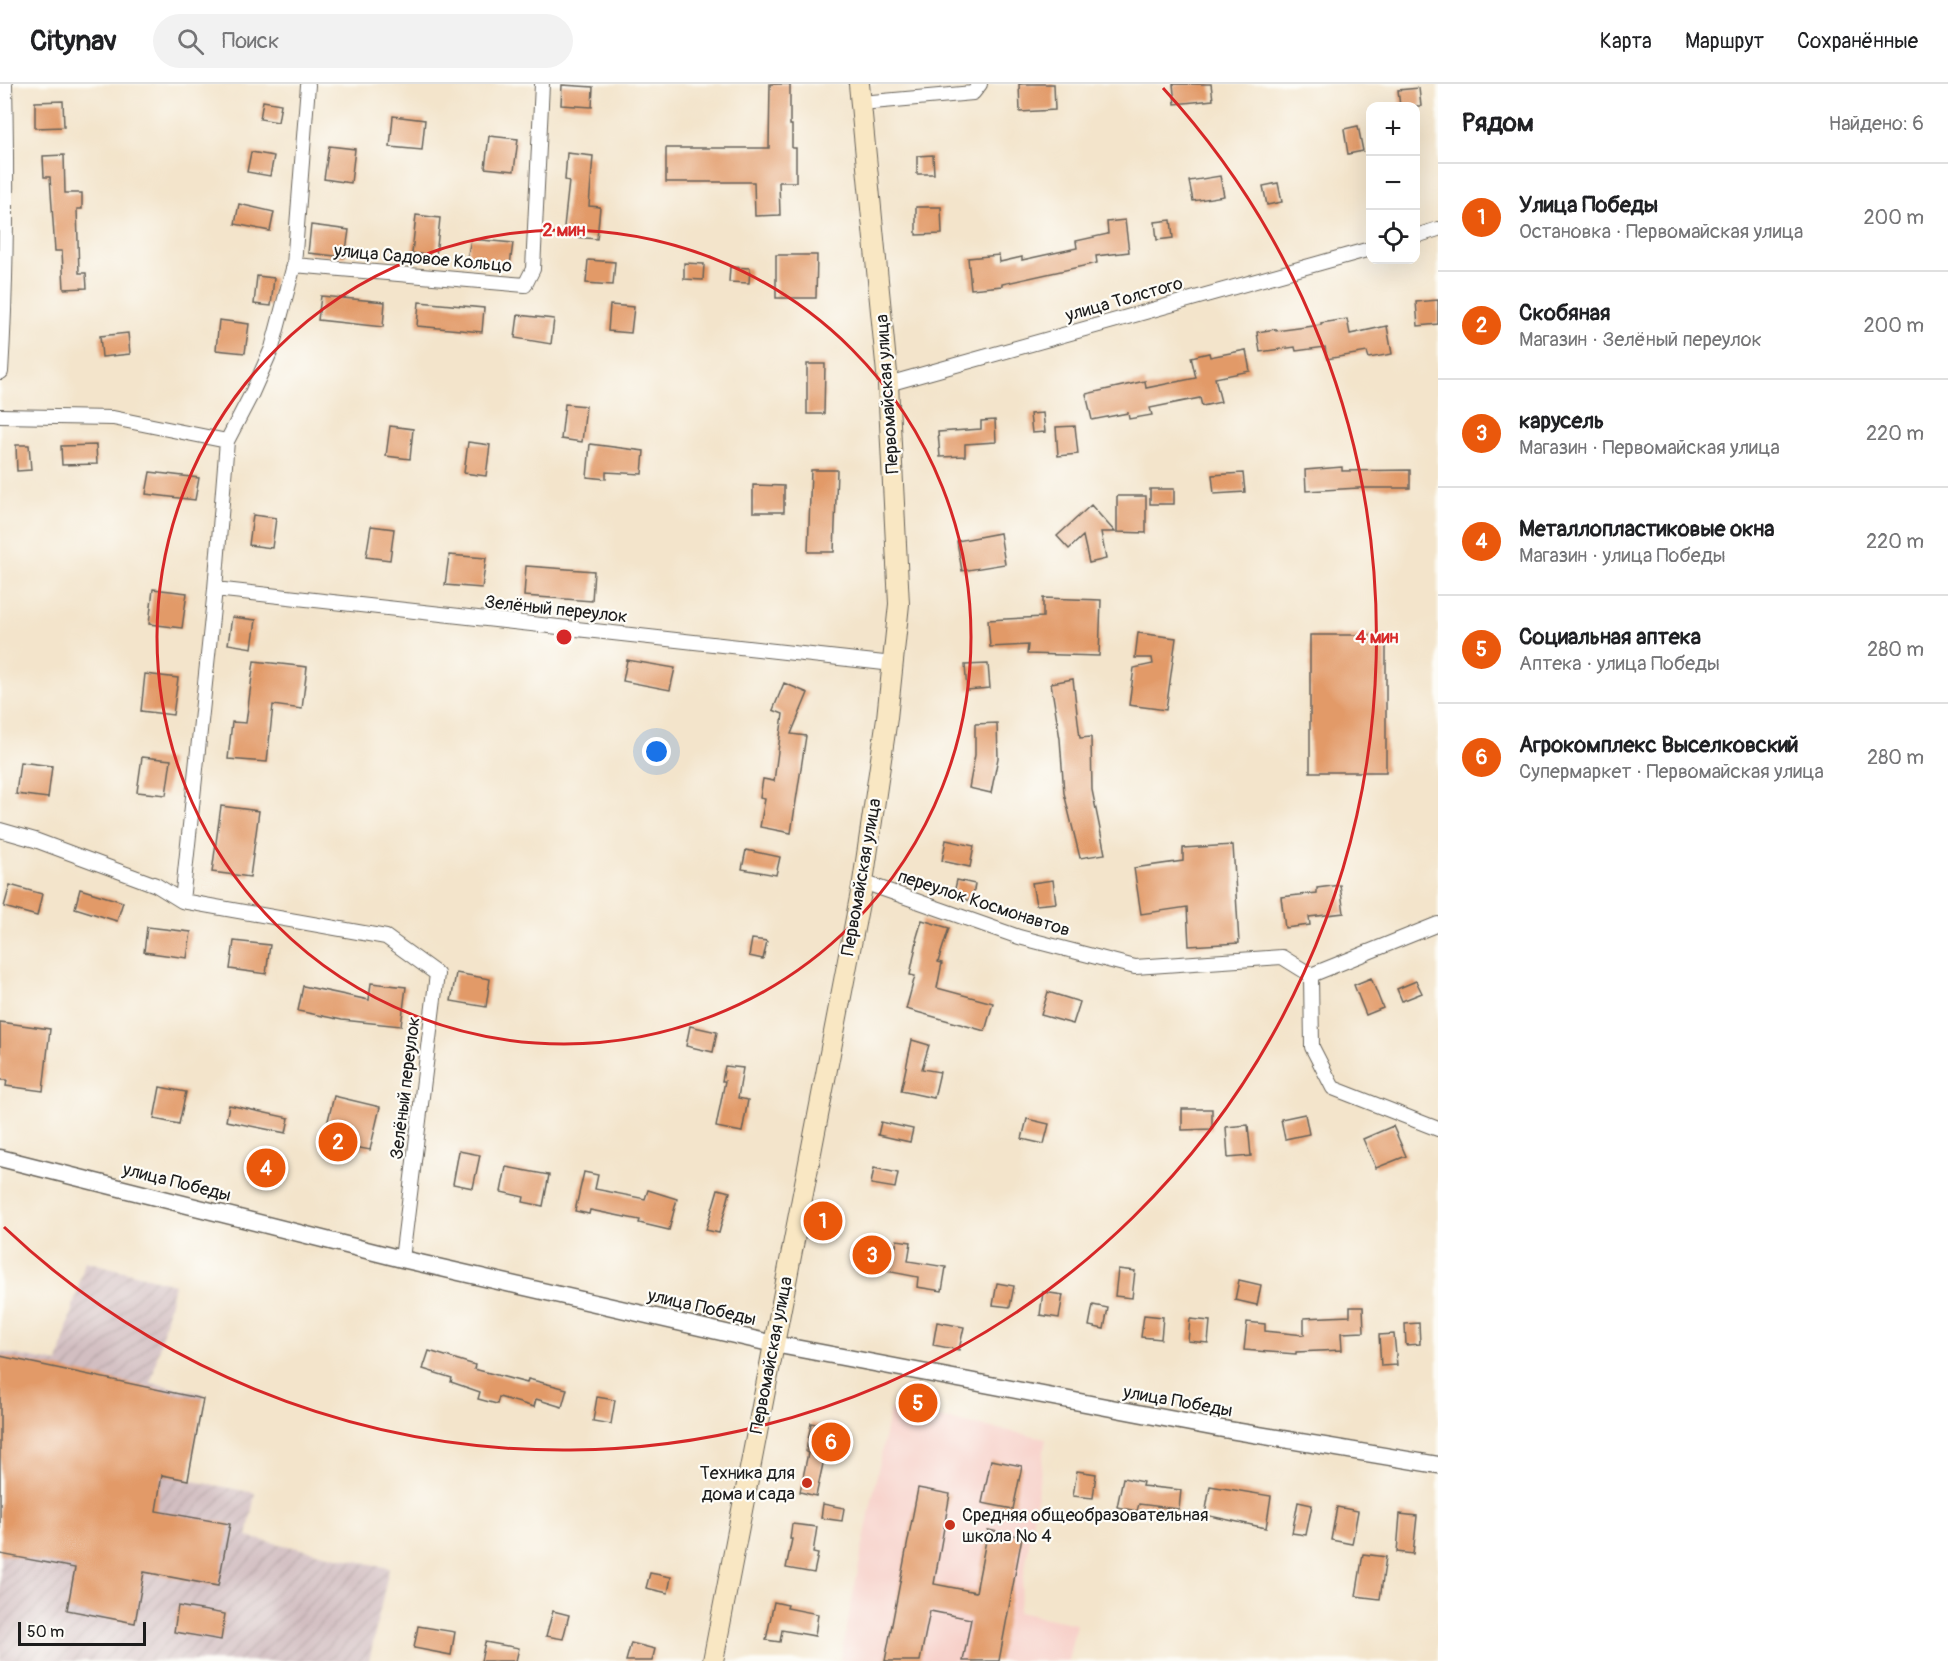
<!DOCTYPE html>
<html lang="ru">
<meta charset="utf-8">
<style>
:root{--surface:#fff;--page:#f2f2f2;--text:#202124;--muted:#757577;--line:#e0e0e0;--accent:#ea580c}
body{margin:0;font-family:Pangolin,sans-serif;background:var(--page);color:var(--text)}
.controls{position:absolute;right:18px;top:18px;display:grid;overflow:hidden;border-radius:12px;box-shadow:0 6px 24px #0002}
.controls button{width:54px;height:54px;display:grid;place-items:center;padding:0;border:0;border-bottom:2px solid var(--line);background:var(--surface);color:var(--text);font:30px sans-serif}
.scale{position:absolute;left:18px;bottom:15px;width:128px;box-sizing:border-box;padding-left:6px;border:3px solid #1c1c1c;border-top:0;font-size:16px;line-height:21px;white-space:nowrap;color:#1c1c1c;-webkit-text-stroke:4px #fdfcf7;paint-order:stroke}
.you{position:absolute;left:657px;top:668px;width:21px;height:21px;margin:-15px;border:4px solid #fff;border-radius:50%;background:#1a73e8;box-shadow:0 0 0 9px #1a73e833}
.badge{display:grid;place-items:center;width:39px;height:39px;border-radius:50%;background:var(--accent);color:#fff;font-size:20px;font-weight:700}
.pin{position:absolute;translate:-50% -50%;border:3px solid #fff;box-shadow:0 2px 6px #0006}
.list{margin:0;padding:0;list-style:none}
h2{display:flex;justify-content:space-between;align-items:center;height:78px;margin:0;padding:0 24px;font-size:26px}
h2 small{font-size:20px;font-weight:400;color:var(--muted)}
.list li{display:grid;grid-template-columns:39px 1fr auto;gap:18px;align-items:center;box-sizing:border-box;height:108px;padding:0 24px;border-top:2px solid var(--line)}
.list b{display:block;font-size:22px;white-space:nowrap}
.list p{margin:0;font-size:20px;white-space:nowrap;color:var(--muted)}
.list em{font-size:20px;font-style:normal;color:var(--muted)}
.icon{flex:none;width:33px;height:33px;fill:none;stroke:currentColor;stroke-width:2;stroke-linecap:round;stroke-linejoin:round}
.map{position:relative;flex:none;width:1438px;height:1577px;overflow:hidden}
header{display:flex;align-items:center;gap:36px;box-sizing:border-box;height:84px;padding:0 30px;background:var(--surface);border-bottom:2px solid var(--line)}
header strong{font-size:28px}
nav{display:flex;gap:33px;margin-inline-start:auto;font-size:21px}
.search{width:420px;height:54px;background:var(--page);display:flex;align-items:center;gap:15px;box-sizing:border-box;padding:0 21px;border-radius:33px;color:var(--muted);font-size:22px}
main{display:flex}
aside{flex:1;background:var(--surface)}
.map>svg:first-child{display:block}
</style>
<header>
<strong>Citynav</strong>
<div class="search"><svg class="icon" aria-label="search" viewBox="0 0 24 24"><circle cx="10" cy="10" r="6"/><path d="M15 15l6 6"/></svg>Поиск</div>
<nav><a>Карта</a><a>Маршрут</a><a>Сохранённые</a></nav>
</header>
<main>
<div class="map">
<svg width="1438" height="1577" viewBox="0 0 1438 1577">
<defs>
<pattern id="industrial-furrows" width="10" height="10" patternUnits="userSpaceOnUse" patternTransform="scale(1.5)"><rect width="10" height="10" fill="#d2bec1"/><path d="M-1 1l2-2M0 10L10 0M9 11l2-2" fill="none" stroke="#b4a3a5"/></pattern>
</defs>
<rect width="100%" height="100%" fill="#fdfcf7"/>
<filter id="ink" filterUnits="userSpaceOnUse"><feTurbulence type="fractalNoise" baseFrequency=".0167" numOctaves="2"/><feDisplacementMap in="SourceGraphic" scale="12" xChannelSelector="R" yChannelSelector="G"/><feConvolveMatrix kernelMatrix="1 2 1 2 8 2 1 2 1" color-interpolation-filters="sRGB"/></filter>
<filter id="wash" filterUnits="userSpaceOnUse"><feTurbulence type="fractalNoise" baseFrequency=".008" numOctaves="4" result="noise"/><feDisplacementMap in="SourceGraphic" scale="24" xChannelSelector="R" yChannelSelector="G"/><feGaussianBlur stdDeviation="1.35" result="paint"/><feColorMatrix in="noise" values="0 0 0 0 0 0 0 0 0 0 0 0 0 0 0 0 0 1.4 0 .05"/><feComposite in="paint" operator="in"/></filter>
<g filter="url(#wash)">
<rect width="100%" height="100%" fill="#f3e4cb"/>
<path fill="#f7d0c9" d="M 890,1325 L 1046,1354 L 1018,1528 L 1076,1540 L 1068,1577 L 840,1577 Z"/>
<path fill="url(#industrial-furrows)" d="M 85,1177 L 174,1200 L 151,1299 L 204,1310 L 188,1396 L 255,1409 L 247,1453 L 389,1484 L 369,1577 L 0,1577 L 0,1268 L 58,1279 Z"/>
<g id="blocks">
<path fill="#e29a67" d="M 770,0 L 790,0 L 790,41 L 792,41 L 792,64 L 796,64 L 796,98 L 779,98 L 780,131 L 755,132 L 754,98 L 666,98 L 666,64 L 769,64 Z
M 1019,0 L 1054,0 L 1055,26 L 1020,28 Z
M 1173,0 L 1211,0 L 1213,16 L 1175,20 Z
M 562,1 L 593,3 L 592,23 L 561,21 Z
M 1419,4 L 1421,22 L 1400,22 L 1398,6 Z
M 63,17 L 64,43 L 35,44 L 35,18 Z
M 263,17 L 281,20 L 278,38 L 260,35 Z
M 393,32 L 425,36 L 422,66 L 390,63 Z
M 1358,42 L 1363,67 L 1348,70 L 1344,45 Z
M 489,52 L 518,55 L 514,87 L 485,84 Z
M 329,62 L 355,65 L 351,99 L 324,95 Z
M 251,68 L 274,72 L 270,92 L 247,88 Z
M 567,69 L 593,72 L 589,122 L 600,123 L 597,155 L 563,152 L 569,97 L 565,96 Z
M 64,71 L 65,109 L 82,109 L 82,125 L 77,125 L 79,189 L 86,189 L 87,204 L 64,205 L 62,167 L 55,167 L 50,93 L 44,93 L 43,72 Z
M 933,71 L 934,90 L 917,90 L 917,72 Z
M 1220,92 L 1224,112 L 1193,117 L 1189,97 Z
M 1278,99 L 1282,118 L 1267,121 L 1263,102 Z
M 239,120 L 274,128 L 270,147 L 235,140 Z
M 916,123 L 941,123 L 942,150 L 916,151 Z
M 416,131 L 440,134 L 436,172 L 412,169 Z
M 1125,136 L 1129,168 L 1096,172 L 1097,179 L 1002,200 L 1002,202 L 971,205 L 968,174 L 999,171 L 1000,178 L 1022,173 L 1022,176 L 1077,164 L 1076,157 L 1108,150 L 1107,138 Z
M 1171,136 L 1173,154 L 1157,156 L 1155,138 Z
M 311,141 L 349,146 L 345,173 L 308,169 Z
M 471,155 L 513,159 L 510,181 L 467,176 Z
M 776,171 L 817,171 L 816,214 L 776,214 Z
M 588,176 L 615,178 L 613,201 L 586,199 Z
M 684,179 L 704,180 L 703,196 L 684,195 Z
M 730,183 L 750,184 L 749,199 L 729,198 Z
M 257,192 L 274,194 L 271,222 L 254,220 Z
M 321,212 L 385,218 L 383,243 L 318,236 Z
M 1438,216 L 1438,240 L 1418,242 L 1416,218 Z
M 419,218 L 484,224 L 482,248 L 417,242 Z
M 610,221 L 634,223 L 631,249 L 608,247 Z
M 518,231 L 554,235 L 551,260 L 515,254 Z
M 1347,235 L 1350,250 L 1387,242 L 1392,270 L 1369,274 L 1367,268 L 1327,275 L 1325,263 L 1296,267 L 1295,263 L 1260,268 L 1257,248 L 1276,245 L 1276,247 L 1321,241 L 1321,239 Z
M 219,236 L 249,240 L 245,269 L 216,266 Z
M 128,249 L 130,270 L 102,273 L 100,252 Z
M 1246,266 L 1250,287 L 1215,294 L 1221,318 L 1202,322 L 1200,314 L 1150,324 L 1152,331 L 1129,335 L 1128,329 L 1092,336 L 1086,310 L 1145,297 L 1146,304 L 1196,294 L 1191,273 L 1209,269 L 1210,273 Z
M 807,280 L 825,280 L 824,330 L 807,330 Z
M 565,320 L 586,322 L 582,358 L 561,355 Z
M 1043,329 L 1045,348 L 1032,349 L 1030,330 Z
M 995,336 L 996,358 L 965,360 L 965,372 L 940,373 L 938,348 L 981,345 L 981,337 Z
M 390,342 L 413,345 L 410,375 L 386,372 Z
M 1075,342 L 1078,370 L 1058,372 L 1056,343 Z
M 468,358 L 490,361 L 486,392 L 464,389 Z
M 590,360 L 644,367 L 642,390 L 606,388 L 606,395 L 587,393 Z
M 16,361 L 29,361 L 31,386 L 17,387 Z
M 96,361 L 97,380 L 62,381 L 61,362 Z
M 1342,383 L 1342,387 L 1410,386 L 1410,404 L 1359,404 L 1306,407 L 1305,386 Z
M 811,386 L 837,386 L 834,468 L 808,468 Z
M 150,388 L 199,394 L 195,416 L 146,410 Z
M 1243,389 L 1245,408 L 1214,410 L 1212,391 Z
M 753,401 L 784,402 L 784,428 L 753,428 Z
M 1150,405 L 1174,405 L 1174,420 L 1150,420 Z
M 1117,412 L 1146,412 L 1146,449 L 1117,448 Z
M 1091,421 L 1115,448 L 1101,448 L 1106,475 L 1089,479 L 1083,452 L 1069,465 L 1057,452 Z
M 253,431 L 276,434 L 272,464 L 249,461 Z
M 371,442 L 394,445 L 390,476 L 366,473 Z
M 1000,449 L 1005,480 L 962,487 L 957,457 Z
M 449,471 L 486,474 L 482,504 L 445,501 Z
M 526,482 L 594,487 L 592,517 L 524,512 Z
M 153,505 L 187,509 L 182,544 L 149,540 Z
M 1043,514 L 1101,516 L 1099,572 L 1027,570 L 1028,561 L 990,563 L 988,536 L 1043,533 Z
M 232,533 L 256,536 L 252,564 L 228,560 Z
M 1138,549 L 1176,554 L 1166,626 L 1129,621 L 1134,584 L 1153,580 L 1152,574 L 1135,574 Z
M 1310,551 L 1386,551 L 1386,688 L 1310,688 Z
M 627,576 L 675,584 L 670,606 L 623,597 Z
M 254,577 L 307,583 L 302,625 L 273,621 L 267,678 L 228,675 L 232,638 L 246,639 Z
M 988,580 L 990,604 L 967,606 L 965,581 Z
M 145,590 L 178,594 L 173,631 L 141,627 Z
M 1073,595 L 1080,654 L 1091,653 L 1092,706 L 1105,770 L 1080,774 L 1064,709 L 1060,655 L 1051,599 Z
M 784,599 L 808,609 L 791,650 L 806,652 L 791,749 L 760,743 L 765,715 L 760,714 L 763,695 L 774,697 L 783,630 L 773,626 Z
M 997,639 L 998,674 L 991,709 L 969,704 L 975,671 L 975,640 Z
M 142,673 L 171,676 L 166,711 L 137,708 Z
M 20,678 L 52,682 L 48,714 L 16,710 Z
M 221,722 L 259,727 L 250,793 L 212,788 Z
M 946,756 L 974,762 L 970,783 L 942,777 Z
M 1233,761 L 1239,859 L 1189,862 L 1187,823 L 1141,830 L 1134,784 L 1183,777 L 1183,764 Z
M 746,766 L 780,773 L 776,791 L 742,785 Z
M 957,796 L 975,800 L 972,817 L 953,813 Z
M 1053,796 L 1056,819 L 1036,821 L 1032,799 Z
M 10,801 L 42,810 L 37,832 L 4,823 Z
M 1340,801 L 1344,829 L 1309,833 L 1310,841 L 1285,844 L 1281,813 L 1317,809 L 1317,804 Z
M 80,805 L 123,818 L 117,837 L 75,824 Z
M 922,836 L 949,844 L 938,878 L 942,879 L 937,904 L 993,919 L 985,947 L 906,925 L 915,892 L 910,891 L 917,857 L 916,856 Z
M 147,843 L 191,848 L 187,874 L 144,868 Z
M 752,855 L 767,857 L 763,875 L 749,872 Z
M 234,857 L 270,861 L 266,890 L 230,885 Z
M 456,889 L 490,895 L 486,923 L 451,917 Z
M 1371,894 L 1383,924 L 1366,931 L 1354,901 Z
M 1416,897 L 1422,909 L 1402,917 L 1397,905 Z
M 371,899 L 406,903 L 401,942 L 342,936 L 298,927 L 303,902 L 369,916 Z
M 1048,908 L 1080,918 L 1073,940 L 1041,931 Z
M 0,938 L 50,945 L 43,1007 L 6,1002 L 7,996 L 0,996 Z
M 690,942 L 717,948 L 713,968 L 686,962 Z
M 912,956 L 929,961 L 922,985 L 940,988 L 934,1014 L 901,1007 Z
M 725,982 L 743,984 L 738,1014 L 748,1016 L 742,1048 L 716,1043 L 725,997 L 722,997 Z
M 160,1003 L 186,1008 L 179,1040 L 154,1035 Z
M 334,1012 L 380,1023 L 370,1066 L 323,1057 Z
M 229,1021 L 289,1034 L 286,1049 L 226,1037 Z
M 1182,1025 L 1212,1025 L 1212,1045 L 1182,1046 Z
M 1305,1030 L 1309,1050 L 1285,1055 L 1281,1035 Z
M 1027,1035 L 1049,1040 L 1044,1060 L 1022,1055 Z
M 881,1038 L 913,1045 L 910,1058 L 878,1051 Z
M 1248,1041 L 1251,1072 L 1228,1074 L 1226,1043 Z
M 1393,1042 L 1406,1072 L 1376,1084 L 1363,1055 Z
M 459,1067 L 480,1071 L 473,1104 L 453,1100 Z
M 257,1070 L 278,1073 L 274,1098 L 254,1096 Z
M 506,1083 L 549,1091 L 543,1122 L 523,1118 L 524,1113 L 501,1108 Z
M 874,1084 L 898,1089 L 895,1104 L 871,1100 Z
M 584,1088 L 598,1091 L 595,1105 L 645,1115 L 648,1106 L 677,1115 L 669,1146 L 639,1139 L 640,1136 L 590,1126 L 589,1130 L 575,1127 Z
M 718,1105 L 730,1108 L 719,1149 L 706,1146 Z
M 864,1156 L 896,1162 L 897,1156 L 911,1158 L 908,1177 L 946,1183 L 942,1207 L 917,1203 L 918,1193 L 860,1182 Z
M 1118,1185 L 1135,1187 L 1132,1214 L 1115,1212 Z
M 1239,1196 L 1261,1201 L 1257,1221 L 1235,1216 Z
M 997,1199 L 1014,1202 L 1010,1223 L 993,1221 Z
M 1043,1208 L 1063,1211 L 1059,1234 L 1040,1231 Z
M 1093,1221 L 1108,1224 L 1104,1245 L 1089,1242 Z
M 1350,1223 L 1363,1223 L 1364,1248 L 1341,1249 L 1342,1266 L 1296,1268 L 1296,1270 L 1244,1266 L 1247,1238 L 1265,1240 L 1265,1247 L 1304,1251 L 1304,1234 L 1350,1232 Z
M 1144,1231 L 1163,1233 L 1161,1255 L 1141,1253 Z
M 1190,1235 L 1210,1237 L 1208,1259 L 1188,1257 Z
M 937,1238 L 964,1243 L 959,1266 L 933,1261 Z
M 1419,1239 L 1420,1260 L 1406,1261 L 1405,1240 Z
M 1394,1250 L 1397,1281 L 1381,1282 L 1379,1251 Z
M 429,1267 L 475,1281 L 474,1285 L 527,1299 L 528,1295 L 567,1305 L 562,1323 L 536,1315 L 534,1323 L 499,1313 L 497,1320 L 478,1315 L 480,1308 L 451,1298 L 452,1294 L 423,1285 Z
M 0,1272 L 203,1315 L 188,1396 L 162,1391 L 156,1427 L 230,1440 L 218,1502 L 144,1488 L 135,1539 L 67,1526 L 75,1484 L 0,1470 Z
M 910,1309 L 930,1312 L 927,1325 L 907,1322 Z
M 597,1313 L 615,1316 L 611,1340 L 593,1337 Z
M 811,1339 L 831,1343 L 816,1412 L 800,1408 L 808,1369 L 806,1368 Z
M 991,1376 L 1022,1382 L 1013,1425 L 982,1419 Z
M 1077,1387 L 1096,1390 L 1093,1414 L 1073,1412 Z
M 1123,1394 L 1143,1398 L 1142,1402 L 1181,1406 L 1179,1425 L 1139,1420 L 1137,1427 L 1117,1423 Z
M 1210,1402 L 1271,1412 L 1266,1444 L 1205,1431 Z
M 918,1404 L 950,1410 L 934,1500 L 976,1508 L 988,1446 L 1022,1453 L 999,1577 L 963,1577 L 971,1535 L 930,1527 L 920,1577 L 885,1577 Z
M 1298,1418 L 1312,1421 L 1306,1451 L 1292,1449 Z
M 823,1420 L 844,1424 L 842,1437 L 821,1434 Z
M 1337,1423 L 1358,1427 L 1352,1460 L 1331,1456 Z
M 1400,1430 L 1417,1432 L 1413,1470 L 1397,1468 Z
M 792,1440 L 817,1443 L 813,1469 L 818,1470 L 814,1489 L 786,1484 L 792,1455 L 790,1455 Z
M 1363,1470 L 1386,1473 L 1380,1515 L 1356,1512 Z
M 650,1489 L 671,1493 L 668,1509 L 646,1504 Z
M 774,1518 L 788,1521 L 787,1524 L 818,1530 L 815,1552 L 782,1546 L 780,1558 L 766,1556 Z
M 178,1522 L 225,1530 L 221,1556 L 174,1548 Z
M 553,1527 L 569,1531 L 563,1555 L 546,1552 Z
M 418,1542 L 455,1548 L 451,1571 L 414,1564 Z
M 485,1558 L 519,1564 L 516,1577 L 481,1577 Z
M 631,1559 L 655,1565 L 652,1577 L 626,1577 Z"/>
</g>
</g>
<g filter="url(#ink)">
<use href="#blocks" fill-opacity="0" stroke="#676259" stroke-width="1.5"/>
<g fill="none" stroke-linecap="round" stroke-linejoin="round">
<defs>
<path id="minor" d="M 861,19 L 973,9 L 980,0
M 1416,152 L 1438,145
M 294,181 L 525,201 L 533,185 L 542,0
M 1,288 C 7,192 7,96 5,0
M 888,300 L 1370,165
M 0,332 L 113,334 L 227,357
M 215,505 L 893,580
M 0,746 L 35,756 L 156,801 L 182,817 L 386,853 L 437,890 L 402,1175
M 863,798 L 1019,853 L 1135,883 L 1282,873 L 1311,891 L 1438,840
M 182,817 L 215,505 L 227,357 L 252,309 L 272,264 L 294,181 L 308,1
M 1311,891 L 1312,963 L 1333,1004 L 1438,1045"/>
<path id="tertiary" d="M 0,1074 L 402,1175 L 774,1260 L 1217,1344 L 1438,1381"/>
<path id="secondary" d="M 713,1577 L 863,798 L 887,634 L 899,520 L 888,300 L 859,0"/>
</defs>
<use href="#minor" stroke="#676259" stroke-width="16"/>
<use href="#tertiary" stroke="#676259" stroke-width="19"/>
<use href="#secondary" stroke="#676259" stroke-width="22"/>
<use href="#minor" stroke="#fff" stroke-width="14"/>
<use href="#tertiary" stroke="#fff" stroke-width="16"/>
<use href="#secondary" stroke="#f9e7c3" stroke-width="20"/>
</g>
</g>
<g fill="none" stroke="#d62828" stroke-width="3">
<circle cx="564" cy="553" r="407"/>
<path d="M1163 4A813 813 0 0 1 4 1143"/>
</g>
<g fill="#c8321e" stroke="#fdfcf7" stroke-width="2">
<circle cx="807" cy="1399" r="6"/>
<circle cx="950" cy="1441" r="6"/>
</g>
<g text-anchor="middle" stroke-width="4.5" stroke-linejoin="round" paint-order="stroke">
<g font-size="18" fill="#1c1c1c" stroke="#fdfcf7">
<text transform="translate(423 174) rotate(5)" y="6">улица Садовое Кольцо</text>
<text transform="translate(1124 215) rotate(-16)" y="6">улица Толстого</text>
<text transform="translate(887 310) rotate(-94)" y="6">Первомайская улица</text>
<text transform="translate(556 525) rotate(6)" y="6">Зелёный переулок</text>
<text transform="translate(861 793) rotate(-80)" y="6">Первомайская улица</text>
<text transform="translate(984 819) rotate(18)" y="6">переулок Космонавтов</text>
<text transform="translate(405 1004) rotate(-83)" y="6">Зелёный переулок</text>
<text transform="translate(177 1098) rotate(14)" y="6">улица Победы</text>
<text transform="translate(702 1223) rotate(13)" y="6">улица Победы</text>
<text transform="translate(771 1271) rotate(-79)" y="6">Первомайская улица</text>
<text transform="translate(1178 1317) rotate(10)" y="6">улица Победы</text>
</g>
<g font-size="18" fill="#1c1c1c" stroke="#fdfcf7" text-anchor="end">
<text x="795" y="1395">Техника для<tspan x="795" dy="21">дома и сада</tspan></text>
<text x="962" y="1437" text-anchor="start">Средняя общеобразовательная<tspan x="962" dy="21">школа № 4</tspan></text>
</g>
</g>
<circle cx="564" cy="553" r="9" fill="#d62828" stroke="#fdfcf7" stroke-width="3"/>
<g font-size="18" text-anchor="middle" font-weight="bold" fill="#d62828" stroke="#fdfcf7" stroke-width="4.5" stroke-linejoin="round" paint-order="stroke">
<text x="564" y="152">2 мин</text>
<text x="1377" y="559">4 мин</text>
</g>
</svg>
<div class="controls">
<button>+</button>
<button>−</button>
<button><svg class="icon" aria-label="locate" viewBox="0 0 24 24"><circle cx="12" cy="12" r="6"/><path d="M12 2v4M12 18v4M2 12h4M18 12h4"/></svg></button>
</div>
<div class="scale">50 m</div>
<div class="you"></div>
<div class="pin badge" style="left:823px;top:1137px">1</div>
<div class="pin badge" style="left:338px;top:1058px">2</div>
<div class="pin badge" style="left:872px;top:1171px">3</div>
<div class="pin badge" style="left:266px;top:1084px">4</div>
<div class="pin badge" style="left:918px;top:1319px">5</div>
<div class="pin badge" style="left:831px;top:1358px">6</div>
</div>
<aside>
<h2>Рядом<small>Найдено: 6</small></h2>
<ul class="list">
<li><span class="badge">1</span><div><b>Улица Победы</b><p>Остановка · Первомайская улица</p></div><em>200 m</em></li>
<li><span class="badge">2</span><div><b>Скобяная</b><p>Магазин · Зелёный переулок</p></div><em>200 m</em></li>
<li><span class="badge">3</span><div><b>карусель</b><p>Магазин · Первомайская улица</p></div><em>220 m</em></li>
<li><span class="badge">4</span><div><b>Металлопластиковые окна</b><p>Магазин · улица Победы</p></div><em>220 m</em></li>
<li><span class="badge">5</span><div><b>Социальная аптека</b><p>Аптека · улица Победы</p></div><em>280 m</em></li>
<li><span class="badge">6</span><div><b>Агрокомплекс Выселковский</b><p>Супермаркет · Первомайская улица</p></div><em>280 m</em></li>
</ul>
</aside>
</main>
